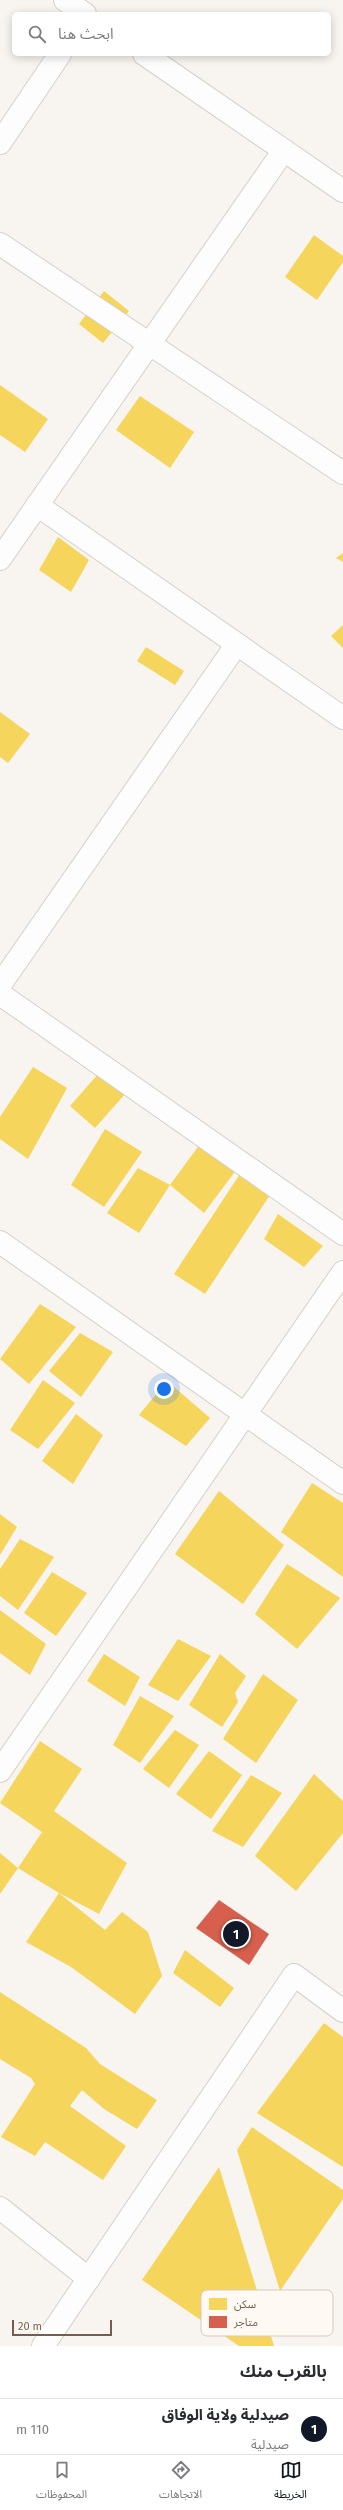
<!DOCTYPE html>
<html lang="ar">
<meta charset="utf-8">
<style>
:root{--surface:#fff;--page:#f7f7f7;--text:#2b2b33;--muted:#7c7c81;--line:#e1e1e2;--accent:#111827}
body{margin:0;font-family:"Fira Sans","Noto Sans Arabic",sans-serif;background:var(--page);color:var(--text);direction:rtl}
.scale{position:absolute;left:12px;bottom:10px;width:100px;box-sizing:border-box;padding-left:4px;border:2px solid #755d50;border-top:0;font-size:11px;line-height:14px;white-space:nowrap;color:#755d50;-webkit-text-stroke:3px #fef9f2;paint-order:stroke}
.you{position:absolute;left:164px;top:1389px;width:14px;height:14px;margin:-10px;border:3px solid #fff;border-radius:50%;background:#1a73e8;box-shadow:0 0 0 6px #1a73e833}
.badge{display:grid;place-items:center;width:26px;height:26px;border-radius:50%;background:var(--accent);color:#fff;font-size:13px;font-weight:700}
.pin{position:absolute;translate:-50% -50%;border:2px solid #fff;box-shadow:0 1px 4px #0006}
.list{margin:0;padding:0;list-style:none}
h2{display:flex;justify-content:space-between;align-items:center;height:52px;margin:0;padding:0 16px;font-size:17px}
h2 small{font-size:13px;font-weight:400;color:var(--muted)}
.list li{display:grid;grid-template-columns:26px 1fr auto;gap:12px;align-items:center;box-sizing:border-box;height:56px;padding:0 16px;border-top:1px solid var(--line)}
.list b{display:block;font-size:15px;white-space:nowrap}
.list p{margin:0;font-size:13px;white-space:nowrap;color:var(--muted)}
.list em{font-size:13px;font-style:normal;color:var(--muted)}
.icon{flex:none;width:22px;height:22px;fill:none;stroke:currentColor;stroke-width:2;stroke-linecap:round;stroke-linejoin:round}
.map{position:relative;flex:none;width:343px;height:2346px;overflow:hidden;direction:ltr}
.search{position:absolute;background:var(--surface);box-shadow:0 2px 10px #0003;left:12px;right:12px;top:12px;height:44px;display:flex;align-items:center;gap:10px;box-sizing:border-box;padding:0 14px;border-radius:6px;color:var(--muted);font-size:15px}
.sheet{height:108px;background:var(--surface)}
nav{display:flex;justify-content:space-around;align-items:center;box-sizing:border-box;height:56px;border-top:1px solid var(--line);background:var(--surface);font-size:11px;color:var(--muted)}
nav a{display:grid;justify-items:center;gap:2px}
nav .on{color:var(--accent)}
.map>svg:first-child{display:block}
</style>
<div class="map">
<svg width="343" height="2346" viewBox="0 0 343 2346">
<rect width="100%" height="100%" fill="#f8f4f0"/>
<path fill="#f6d55c" d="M 314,235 L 343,256 L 343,262 L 317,300 L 285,277 Z
M 104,291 L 129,311 L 103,343 L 79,324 Z
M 0,385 L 48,419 L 25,452 L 0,435 Z
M 140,396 L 194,432 L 170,468 L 116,430 Z
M 58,537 L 89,560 L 71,592 L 39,570 Z
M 343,553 L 343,562 L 336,558 Z
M 343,625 L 343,648 L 331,636 Z
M 146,647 L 184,671 L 175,685 L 137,661 Z
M 0,712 L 30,734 L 8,763 L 0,757 Z
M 33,1067 L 67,1088 L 28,1159 L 0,1139 L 0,1117 Z
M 99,1073 L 126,1093 L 95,1128 L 70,1106 Z
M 105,1129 L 142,1152 L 104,1207 L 71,1185 Z
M 200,1144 L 237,1169 L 204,1213 L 170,1185 L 139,1233 L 107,1213 L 138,1168 L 170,1185 Z
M 240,1174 L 270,1195 L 205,1294 L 174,1274 Z
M 278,1214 L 323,1246 L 304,1267 L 264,1239 Z
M 40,1304 L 76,1327 L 29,1384 L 0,1359 Z
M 80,1333 L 113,1352 L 81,1397 L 49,1371 Z
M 43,1380 L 75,1403 L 38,1449 L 10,1430 Z
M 167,1381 L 210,1418 L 186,1446 L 139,1415 Z
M 76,1414 L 103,1435 L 73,1484 L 42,1461 Z
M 312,1483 L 343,1503 L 343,1577 L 281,1532 Z
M 219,1491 L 284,1545 L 243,1604 L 175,1554 Z
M 0,1514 L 17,1527 L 0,1555 Z
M 20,1539 L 54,1557 L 18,1610 L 0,1596 L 0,1569 Z
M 287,1564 L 340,1598 L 297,1649 L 255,1614 Z
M 52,1572 L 87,1593 L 56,1636 L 24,1613 Z
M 0,1610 L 46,1644 L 30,1675 L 0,1653 Z
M 178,1639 L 211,1656 L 178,1701 L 148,1685 Z
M 104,1654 L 140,1677 L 125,1706 L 87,1681 Z
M 220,1654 L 246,1676 L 235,1693 L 238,1702 L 222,1727 L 189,1705 Z
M 263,1674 L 298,1700 L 256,1763 L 223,1739 Z
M 140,1696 L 174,1716 L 140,1763 L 113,1745 Z
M 175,1730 L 199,1745 L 169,1788 L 143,1769 Z
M 40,1741 L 82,1769 L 54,1811 L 127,1863 L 99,1914 L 59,1893 L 105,1930 L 122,1912 L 148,1932 L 162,1976 L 135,2014 L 71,1967 L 26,1942 L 59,1893 L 18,1868 L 0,1894 L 0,1853 L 18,1868 L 42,1832 L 0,1803 Z
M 209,1751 L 242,1775 L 211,1819 L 176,1794 Z
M 314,1774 L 343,1801 L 343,1833 L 296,1891 L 255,1856 Z
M 251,1775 L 282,1793 L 243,1847 L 212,1831 Z
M 185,1950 L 234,1988 L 220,2007 L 173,1973 Z
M 0,1992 L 86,2048 L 100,2064 L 157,2100 L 137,2129 L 104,2109 L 82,2090 L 70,2106 L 126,2146 L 103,2180 L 45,2142 L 35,2156 L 1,2137 L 35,2084 L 31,2078 L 0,2059 Z
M 324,2023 L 343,2037 L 343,2167 L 257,2113 Z
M 252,2127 L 343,2190 L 343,2199 L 280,2291 L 237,2150 Z
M 219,2167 L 274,2346 L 239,2346 L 142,2280 Z"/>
<path fill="#d6604d" d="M 219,1900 L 269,1934 L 249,1965 L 196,1928 Z"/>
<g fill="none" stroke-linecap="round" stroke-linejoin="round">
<defs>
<path id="minor" d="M 65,0 L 85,14
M 144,54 L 343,191
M 0,143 L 60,54
M 0,244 L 343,473
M 37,505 L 343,718
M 0,559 L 284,150
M 0,985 L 237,644
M 0,994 L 343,1234
M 0,1242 L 343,1483
M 0,1771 L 343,1272
M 0,2208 L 89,2279
M 43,2346 L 294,1975 L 343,2011"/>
</defs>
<use href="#minor" stroke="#d5d0cb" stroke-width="24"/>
<use href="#minor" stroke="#fefdfd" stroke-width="22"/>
</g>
<rect x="201" y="2290" width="132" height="46" rx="6" fill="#fef9f2" stroke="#d5cac1" stroke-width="1"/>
<rect x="209" y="2298" width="18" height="12" fill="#f6d55c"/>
<rect x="209" y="2316" width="18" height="12" fill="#d6604d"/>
<g font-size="11" fill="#755d50">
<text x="234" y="2308">سكن</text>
<text x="234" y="2326">متاجر</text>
</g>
</svg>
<div class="scale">20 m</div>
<div class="you"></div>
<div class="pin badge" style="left:236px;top:1934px">1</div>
<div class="search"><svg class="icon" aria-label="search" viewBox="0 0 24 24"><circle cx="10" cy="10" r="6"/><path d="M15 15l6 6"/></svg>ابحث هنا</div>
</div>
<section class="sheet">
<h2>بالقرب منك<small></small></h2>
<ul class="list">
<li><span class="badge">1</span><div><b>صيدلية ولاية الوفاق</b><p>صيدلية</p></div><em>110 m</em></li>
</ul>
</section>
<nav>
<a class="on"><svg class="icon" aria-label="map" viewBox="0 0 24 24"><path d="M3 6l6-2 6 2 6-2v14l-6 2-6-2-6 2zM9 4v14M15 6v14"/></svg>الخريطة</a>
<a><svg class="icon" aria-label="directions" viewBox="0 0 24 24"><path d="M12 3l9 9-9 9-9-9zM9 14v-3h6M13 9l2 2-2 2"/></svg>الاتجاهات</a>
<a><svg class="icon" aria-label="saved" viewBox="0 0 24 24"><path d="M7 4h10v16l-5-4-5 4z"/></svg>المحفوظات</a>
</nav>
